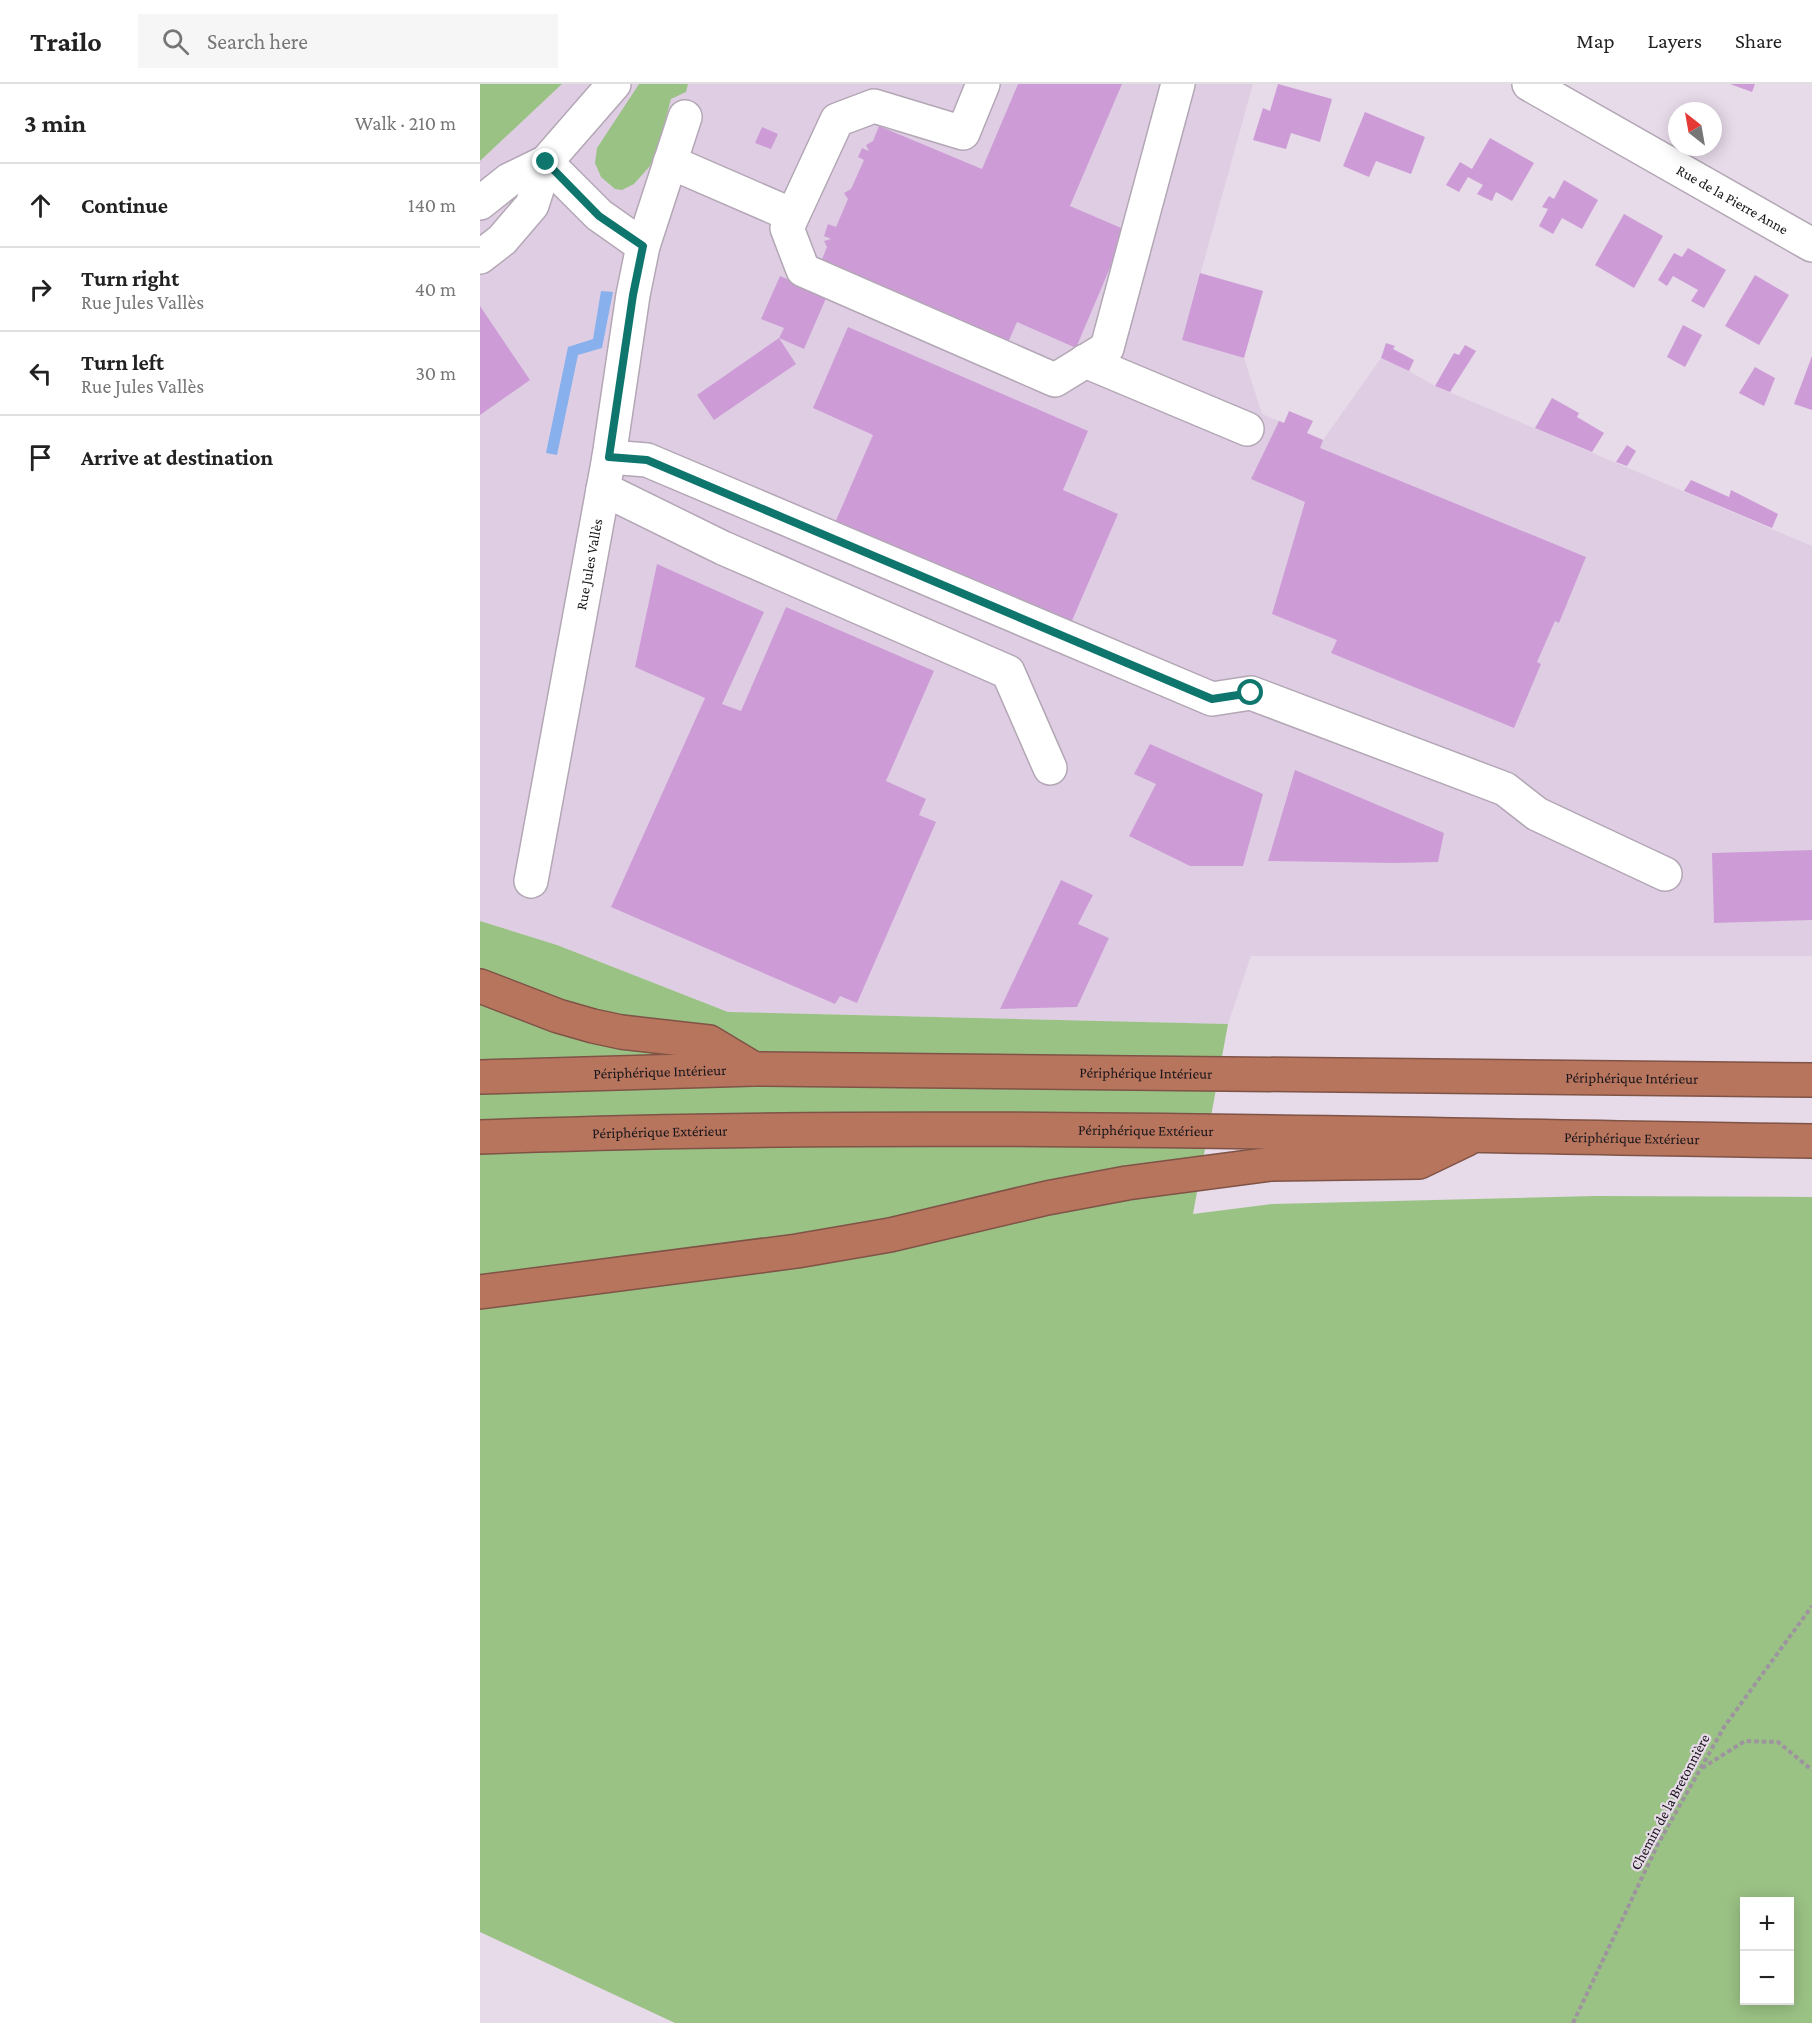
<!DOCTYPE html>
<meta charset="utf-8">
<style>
:root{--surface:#fff;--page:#f6f6f6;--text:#222;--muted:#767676;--line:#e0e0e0}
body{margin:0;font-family:"Crimson Pro",serif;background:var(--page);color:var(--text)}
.controls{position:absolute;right:18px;bottom:18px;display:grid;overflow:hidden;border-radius:0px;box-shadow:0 3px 15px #0003}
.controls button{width:54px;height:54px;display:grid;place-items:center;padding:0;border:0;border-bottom:2px solid var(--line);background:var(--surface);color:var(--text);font:30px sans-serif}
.compass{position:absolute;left:1188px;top:18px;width:54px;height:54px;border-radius:50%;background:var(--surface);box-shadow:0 3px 15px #0003;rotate:329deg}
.stop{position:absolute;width:18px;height:18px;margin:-14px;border:4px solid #0f766e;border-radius:50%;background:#fff}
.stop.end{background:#0f766e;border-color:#fff;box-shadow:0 2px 6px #0008}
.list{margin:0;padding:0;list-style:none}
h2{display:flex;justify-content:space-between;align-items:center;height:78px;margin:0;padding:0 24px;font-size:26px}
h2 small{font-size:20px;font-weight:400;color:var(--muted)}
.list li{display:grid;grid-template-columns:39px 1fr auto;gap:18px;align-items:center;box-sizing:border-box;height:84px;padding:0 24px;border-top:2px solid var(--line)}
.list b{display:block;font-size:22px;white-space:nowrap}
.list p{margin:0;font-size:20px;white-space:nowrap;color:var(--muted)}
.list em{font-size:20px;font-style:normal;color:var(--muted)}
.icon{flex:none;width:33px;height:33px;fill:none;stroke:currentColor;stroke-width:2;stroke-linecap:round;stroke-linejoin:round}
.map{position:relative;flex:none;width:1332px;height:1939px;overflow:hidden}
header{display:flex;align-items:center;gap:36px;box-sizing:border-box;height:84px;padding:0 30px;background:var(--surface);border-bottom:2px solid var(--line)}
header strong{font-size:28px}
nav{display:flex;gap:33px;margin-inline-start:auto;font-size:21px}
.search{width:420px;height:54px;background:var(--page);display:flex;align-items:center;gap:15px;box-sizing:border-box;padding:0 21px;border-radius:0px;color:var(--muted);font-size:22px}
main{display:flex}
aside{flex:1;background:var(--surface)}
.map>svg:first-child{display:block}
</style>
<header>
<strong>Trailo</strong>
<div class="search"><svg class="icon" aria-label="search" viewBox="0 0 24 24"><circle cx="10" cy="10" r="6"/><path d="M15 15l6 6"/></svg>Search here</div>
<nav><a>Map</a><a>Layers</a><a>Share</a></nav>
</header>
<main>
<aside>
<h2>3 min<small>Walk · 210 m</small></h2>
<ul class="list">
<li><svg class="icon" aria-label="ahead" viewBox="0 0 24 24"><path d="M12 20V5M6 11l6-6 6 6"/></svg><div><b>Continue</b></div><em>140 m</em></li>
<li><svg class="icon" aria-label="right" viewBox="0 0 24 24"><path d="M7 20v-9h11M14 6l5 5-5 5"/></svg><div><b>Turn right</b><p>Rue Jules Vallès</p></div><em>40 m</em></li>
<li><svg class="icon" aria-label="left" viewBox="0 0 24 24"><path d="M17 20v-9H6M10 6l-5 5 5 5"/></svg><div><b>Turn left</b><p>Rue Jules Vallès</p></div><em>30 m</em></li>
<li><svg class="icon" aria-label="arrive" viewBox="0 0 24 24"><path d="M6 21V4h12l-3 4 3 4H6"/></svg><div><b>Arrive at destination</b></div></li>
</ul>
</aside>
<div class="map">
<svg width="1332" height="1939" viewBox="0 0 1332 1939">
<rect width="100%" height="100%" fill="#e7dae9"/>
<path fill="#dfcee3" d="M 82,0 L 773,0 L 702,256 L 764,274 L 782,330 L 843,356 L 901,274 L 929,287 L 955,302 L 1332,462 L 1332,872 L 771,872 L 748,940 L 248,928 L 77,861 L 0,837 L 0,77 Z"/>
<path fill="#9bc285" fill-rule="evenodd" d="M 0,0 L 82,0 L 0,77 Z
M 159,0 L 208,0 L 206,8 L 191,15 L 180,56 L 170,82 L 154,100 L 142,106 L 135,105 L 121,93 L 115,79 L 117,64 Z
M 0,837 L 77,861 L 248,928 L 748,940 L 713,1130 L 792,1120 L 1116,1112 L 1332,1113 L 1332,1939 L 195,1939 L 0,1848 ZM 1264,1818 L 1310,1818 L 1310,1916 L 1264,1916 Z"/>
<path fill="#87b0ec" d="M 121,207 L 133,208 L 122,264 L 98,271 L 77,371 L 66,369 L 88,263 L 113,255 Z"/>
<path fill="#cd9cd7" d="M 538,0 L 642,0 L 590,122 L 646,146 L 596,264 L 537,238 L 527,261 L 340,180 L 347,163 L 344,157 L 351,155 L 344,152 L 348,140 L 356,143 L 368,115 L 364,109 L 371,105 L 384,76 L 378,73 L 382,64 L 389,67 L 386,61 L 393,57 L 399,42 L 502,85 Z
M 798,0 L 852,15 L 840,58 L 811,49 L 806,65 L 773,56 L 783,24 L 790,27 Z
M 1250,0 L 1275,0 L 1272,8 Z
M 885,28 L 945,53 L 931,90 L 896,77 L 889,93 L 863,82 Z
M 282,43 L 298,50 L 291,65 L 275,59 Z
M 1010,54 L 1054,79 L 1032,117 L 1016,108 L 1012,117 L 997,110 L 1003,101 L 988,93 L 979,108 L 966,101 L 980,78 L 992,85 Z
M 1084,96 L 1118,116 L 1102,145 L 1082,134 L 1073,150 L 1059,142 L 1068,125 L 1062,123 L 1069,112 L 1074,115 Z
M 1144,130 L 1183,152 L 1154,204 L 1115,181 Z
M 1208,164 L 1246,186 L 1224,224 L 1211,217 L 1218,206 L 1193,192 L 1187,202 L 1178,196 L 1194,169 L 1202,173 Z
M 720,189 L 783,207 L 764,274 L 702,256 Z
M 1275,191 L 1309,211 L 1279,261 L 1245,242 Z
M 300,192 L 347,212 L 324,265 L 299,254 L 316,280 L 234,336 L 217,311 L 299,254 L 304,244 L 281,235 Z
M 0,222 L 50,296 L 0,331 Z
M 1203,241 L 1222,251 L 1205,283 L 1187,273 Z
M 368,243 L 608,347 L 583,406 L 638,430 L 591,539 L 354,441 L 393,351 L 333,324 Z
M 906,259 L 915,262 L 913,265 L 934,276 L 929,287 L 901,274 Z
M 985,261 L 996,267 L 970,308 L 955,302 L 974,269 L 979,271 Z
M 1332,272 L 1332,326 L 1314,320 Z
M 1275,283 L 1295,294 L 1284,322 L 1259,309 Z
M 1072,314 L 1099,329 L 1097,333 L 1124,349 L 1112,368 L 1055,344 Z
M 809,327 L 833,337 L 827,349 L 843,356 L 840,364 L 1106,473 L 1079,539 L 1075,537 L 1057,578 L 1061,580 L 1034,644 L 851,569 L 857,556 L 792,530 L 825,418 L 771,395 L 799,337 L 804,339 Z
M 1147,361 L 1156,367 L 1147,382 L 1136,378 Z
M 1211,396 L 1249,413 L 1251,406 L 1298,430 L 1292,444 L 1204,407 Z
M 177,480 L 284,528 L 242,620 L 261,627 L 306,523 L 454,587 L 406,697 L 446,715 L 439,731 L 456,738 L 377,919 L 360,912 L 355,920 L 131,823 L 225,614 L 155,583 Z
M 670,660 L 783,710 L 763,782 L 710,782 L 649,752 L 676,700 L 654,690 Z
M 815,686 L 964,749 L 958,778 L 914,779 L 788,777 Z
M 1332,766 L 1332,836 L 1234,839 L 1232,769 Z
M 581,796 L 613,811 L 598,840 L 629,854 L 597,923 L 520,925 Z"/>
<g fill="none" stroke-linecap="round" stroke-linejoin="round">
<defs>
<g id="minor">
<path d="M 503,0 L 483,49 L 394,22 L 357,36 L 307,144 L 323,186 L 575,296 L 627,264 L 698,0"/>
<path id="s1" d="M 1049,0 L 1332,161"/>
<path d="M 66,78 L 119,131 L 163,162"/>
<path d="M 190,78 L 312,131"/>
<path d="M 0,119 L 29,96 L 66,78 L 134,0"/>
<path d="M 0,173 L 22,156 L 52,121 L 66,78"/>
<path d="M 605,277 L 767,345"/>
<path d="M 129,373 L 167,376 L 732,615 L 771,609 L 1025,705 L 1057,730 L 1185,790"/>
<path d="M 123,405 L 243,464 L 528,588 L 570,684"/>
<path id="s2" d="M 51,797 L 129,373 L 153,211 L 163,162 L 205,33"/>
</g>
<g id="highway">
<path d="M 0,902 L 78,932 L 113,942 L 141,948 L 229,958 L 274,985"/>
<path id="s3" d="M 0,993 L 274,985 L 1332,996"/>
<path id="s4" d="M 0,1053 C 444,1036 888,1051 1332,1057"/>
<path d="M 0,1208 L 317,1167 L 410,1151 L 567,1114 L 647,1099 L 791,1080 L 939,1078 L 987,1055"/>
</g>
</defs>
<use href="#minor" stroke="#b3a7b5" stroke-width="36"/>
<use href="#highway" stroke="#7f5346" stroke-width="36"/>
<path stroke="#9d949f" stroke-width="4" stroke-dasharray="4.5 3" stroke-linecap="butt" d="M 1222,1684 L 1265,1657 L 1298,1658 L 1332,1686
M 1093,1939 L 1178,1760 L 1244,1643 L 1332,1522"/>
<use href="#minor" stroke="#fff" stroke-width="33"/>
<use href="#highway" stroke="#b7755e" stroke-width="33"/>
</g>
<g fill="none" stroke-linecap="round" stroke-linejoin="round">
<path stroke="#0f766e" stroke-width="8" d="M 66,78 L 119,132 L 163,162 L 153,211 L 129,373 L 167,376 L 732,615 L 771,609"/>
</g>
<g text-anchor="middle" stroke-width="4.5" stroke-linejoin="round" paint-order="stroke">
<g font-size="15" fill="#181419" stroke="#e7dae9">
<text dy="5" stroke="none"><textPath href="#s1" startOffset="234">Rue de la Pierre Anne</textPath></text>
<text dy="5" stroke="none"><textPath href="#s2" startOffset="322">Rue Jules Vallès</textPath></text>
<text dy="5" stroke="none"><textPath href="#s3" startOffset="180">Périphérique Intérieur</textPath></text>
<text dy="5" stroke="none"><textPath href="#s3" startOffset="666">Périphérique Intérieur</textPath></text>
<text dy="5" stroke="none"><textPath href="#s3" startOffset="1152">Périphérique Intérieur</textPath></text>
<text dy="5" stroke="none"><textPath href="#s4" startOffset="180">Périphérique Extérieur</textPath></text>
<text dy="5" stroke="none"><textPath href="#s4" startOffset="666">Périphérique Extérieur</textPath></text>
<text dy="5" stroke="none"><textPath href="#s4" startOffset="1152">Périphérique Extérieur</textPath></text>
<text transform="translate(1190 1718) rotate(-62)" y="5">Chemin de la Bretonnière</text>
</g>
</g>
</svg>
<div class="controls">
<button>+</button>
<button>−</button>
</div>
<svg class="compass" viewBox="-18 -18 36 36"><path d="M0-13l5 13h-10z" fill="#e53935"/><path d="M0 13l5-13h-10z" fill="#767676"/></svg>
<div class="stop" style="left:771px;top:609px"></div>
<div class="stop end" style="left:66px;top:78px"></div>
</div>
</main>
